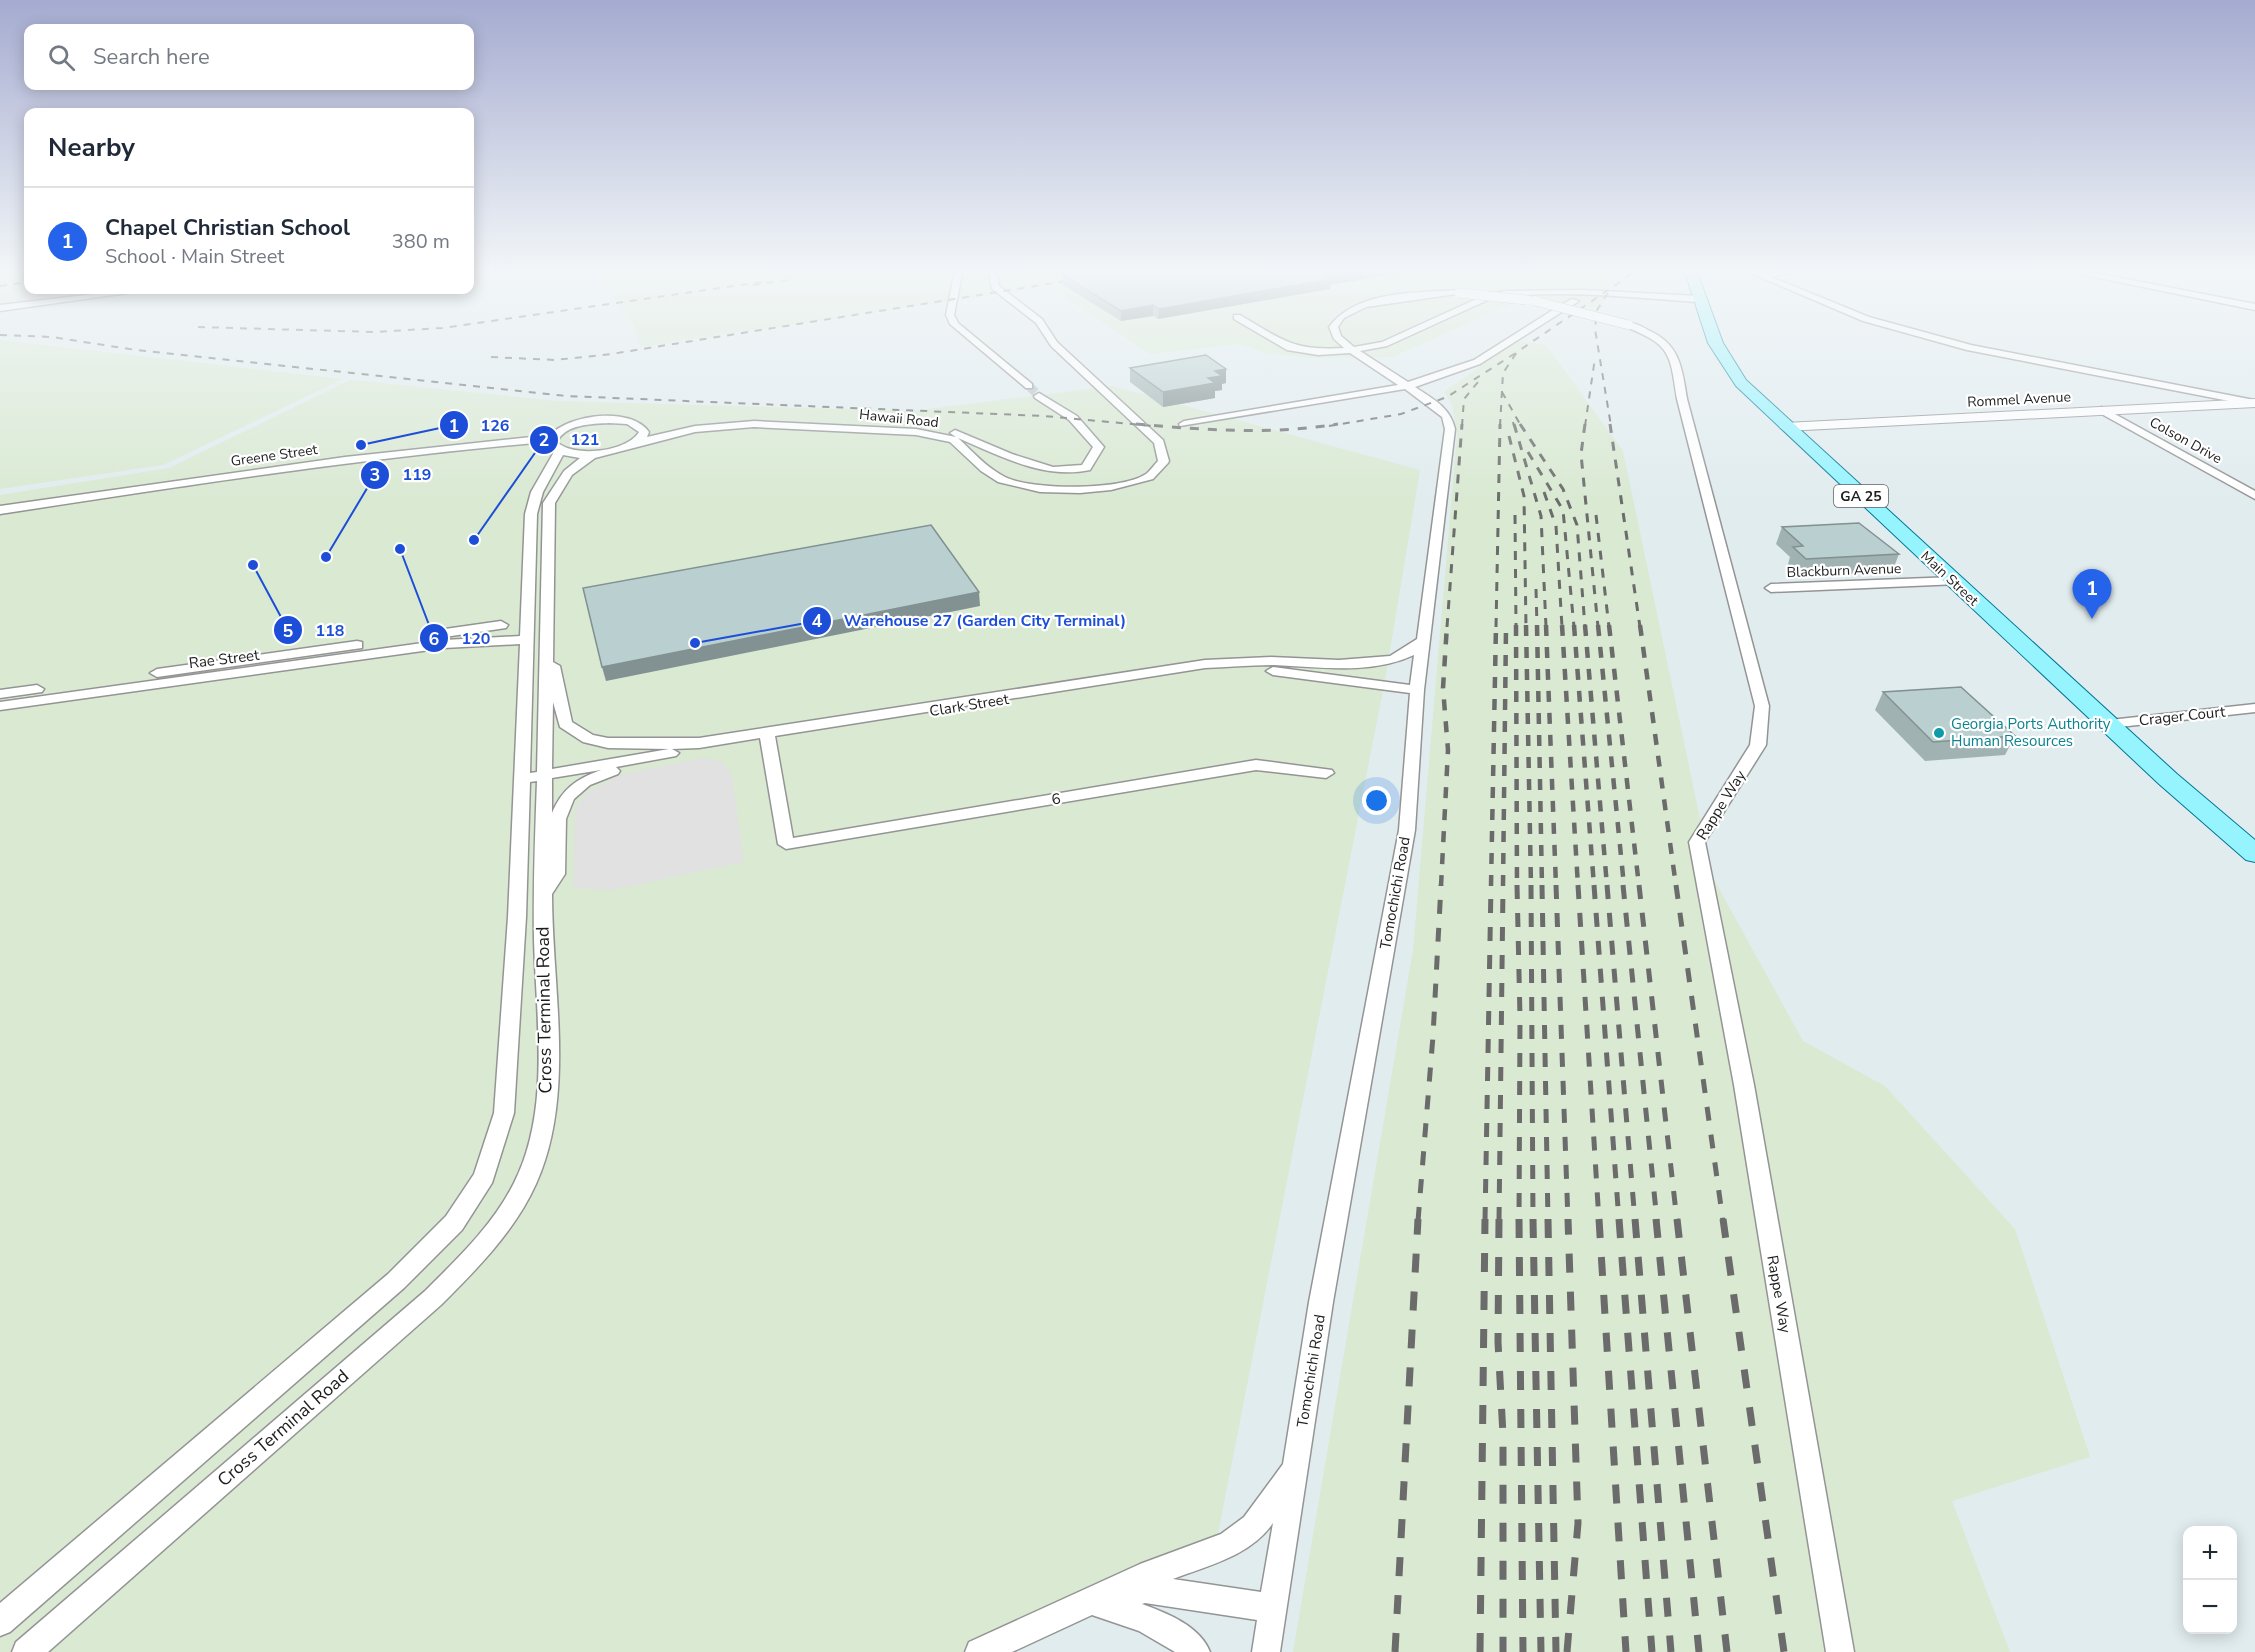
<!DOCTYPE html>
<meta charset="utf-8">
<style>
:root{--surface:#fff;--page:#f2f2f3;--text:#1f2937;--muted:#747a83;--line:#e0e1e3;--accent:#2563eb}
body{margin:0;font-family:"Nunito Sans",sans-serif;background:var(--page);color:var(--text)}
.controls{position:absolute;right:18px;bottom:18px;display:grid;overflow:hidden;border-radius:12px;box-shadow:0 3px 15px #0003}
.controls button{width:54px;height:54px;display:grid;place-items:center;padding:0;border:0;border-bottom:2px solid var(--line);background:var(--surface);color:var(--text);font:30px sans-serif}
.you{position:absolute;left:1377px;top:801px;width:21px;height:21px;margin:-15px;border:4px solid #fff;border-radius:50%;background:#1a73e8;box-shadow:0 0 0 9px #1a73e833}
.badge{display:grid;place-items:center;width:39px;height:39px;border-radius:50%;background:var(--accent);color:#fff;font-size:20px;font-weight:700}
.pin{position:absolute;translate:-50% -50px;filter:drop-shadow(0 2px 3px #0008)}
.pin::after{content:'';position:absolute;top:32px;width:21px;height:18px;background:inherit;clip-path:polygon(0 0,100% 0,50% 100%)}
.list{margin:0;padding:0;list-style:none}
h2{display:flex;justify-content:space-between;align-items:center;height:78px;margin:0;padding:0 24px;font-size:26px}
h2 small{font-size:20px;font-weight:400;color:var(--muted)}
.list li{display:grid;grid-template-columns:39px 1fr auto;gap:18px;align-items:center;box-sizing:border-box;height:108px;padding:0 24px;border-top:2px solid var(--line)}
.list b{display:block;font-size:22px;white-space:nowrap}
.list p{margin:0;font-size:20px;white-space:nowrap;color:var(--muted)}
.list em{font-size:20px;font-style:normal;color:var(--muted)}
.icon{flex:none;width:33px;height:33px;fill:none;stroke:currentColor;stroke-width:2;stroke-linecap:round;stroke-linejoin:round}
.map{position:relative;flex:none;width:2255px;height:1652px;overflow:hidden}
.search{position:absolute;background:var(--surface);box-shadow:0 3px 15px #0003;left:24px;top:24px;width:450px;height:66px;display:flex;align-items:center;gap:15px;box-sizing:border-box;padding:0 21px;border-radius:12px;color:var(--muted);font-size:22px}
.panel{position:absolute;background:var(--surface);box-shadow:0 3px 15px #0003;left:24px;top:108px;width:450px;height:186px;border-radius:12px}
.map>svg:first-child{display:block}
</style>
<div class="map">
<svg width="2255" height="1652" viewBox="0 0 2255 1652">
<rect width="100%" height="100%" fill="#e1ecef"/>
<path fill="#d9e9d2" d="M 0,269 L 28,269 L 28,290 L 124,290 L 0,306 Z
M 592,269 L 1615,269 L 1602,308 L 1513,304 L 1392,357 L 1312,358 L 1266,353 L 1239,344 L 1150,354 L 1049,287 L 640,347 L 634,326 Z
M 0,340 L 343,379 L 163,465 L 0,489 Z
M 1517,341 L 1546,345 L 1623,451 L 1712,876 L 1803,1041 L 1885,1086 L 2015,1229 L 2090,1457 L 1952,1501 L 2010,1652 L 1293,1652 L 1413,950 L 1457,435 L 1452,404 L 1444,392 Z
M 350,380 L 559,401 L 912,411 L 1113,386 L 1420,470 L 1385,680 L 1214,1554 L 963,1652 L 0,1652 L 0,495 L 169,468 Z"/>
<path fill="#e1e1e1" d="M 52,290 L 112,290 L 22,301 L 25,293 Z
M 703,758 L 722,761 L 732,775 L 744,862 L 611,890 L 573,888 L 575,808 L 586,793 L 622,774 Z"/>
<g fill="none" stroke-linecap="round" stroke-linejoin="round">
<path stroke="#bac3c5" stroke-width="9" stroke-dasharray="9 4.5" stroke-linecap="butt" d="M 1029,386 L 1039,396"/>
<defs>
<path id="minor" d="M 955,269 L 963,269 L 954,315 L 958,323 L 1032,384 L 1032,388 L 1026,388 L 950,324 L 946,315 Z
M 988,269 L 996,269 L 999,286 L 1042,319 L 1057,342 L 1163,440 L 1169,461 L 1168,463 L 1153,479 L 1111,490 L 1080,493 L 1040,492 L 998,482 L 981,471 L 950,442 L 916,435 L 754,427 L 695,432 L 595,458 L 572,475 L 555,503 L 553,662 L 560,666 L 572,722 L 593,735 L 608,738 L 699,738 L 1205,660 L 1271,657 L 1339,660 L 1390,656 L 1417,639 L 1445,429 L 1442,417 L 1405,389 L 1180,426 L 1179,424 L 1184,421 L 1398,385 L 1350,353 L 1318,355 L 1287,350 L 1234,319 L 1234,315 L 1240,315 C 1283,340 1292,351 1344,348 L 1334,339 L 1329,327 C 1357,290 1416,293 1459,290 L 1463,293 L 1366,307 L 1344,318 L 1338,327 L 1341,336 L 1354,347 L 1382,342 L 1485,295 L 1505,291 L 1583,290 L 1699,296 L 1703,299 L 1699,302 C 1634,298 1554,288 1490,299 L 1387,346 L 1360,351 L 1408,382 L 1474,360 L 1559,306 L 1572,299 L 1579,301 L 1480,364 L 1415,387 C 1433,399 1450,407 1455,429 L 1424,690 L 1415,830 L 1333,1302 L 1280,1652 L 1252,1652 L 1257,1620 L 1145,1603 L 1142,1604 C 1167,1613 1200,1626 1210,1652 L 1175,1652 L 1139,1631 L 1092,1615 L 1012,1652 L 965,1652 L 969,1642 L 1140,1564 L 1221,1534 L 1244,1517 L 1283,1464 L 1309,1302 L 1399,830 L 1410,693 L 1273,675 L 1266,671 L 1273,667 L 1410,685 L 1414,655 C 1372,675 1320,667 1274,665 C 1251,665 1228,667 1205,668 L 775,736 L 793,838 L 1256,760 L 1332,770 L 1334,773 L 1326,778 L 1256,770 L 786,849 L 778,844 L 760,738 L 699,748 L 672,749 L 679,753 L 676,756 L 616,767 L 620,771 L 618,774 L 590,785 L 574,799 L 566,819 L 565,874 L 552,894 C 552,988 576,1095 536,1184 C 515,1231 477,1269 441,1305 L 48,1652 L 12,1652 L 16,1642 L 425,1291 C 458,1258 493,1225 514,1183 C 551,1110 536,1018 534,940 C 533,887 535,834 537,781 L 530,782 L 526,917 L 514,1113 L 492,1183 L 462,1230 L 404,1288 L 10,1632 L 0,1636 L 0,1603 L 388,1274 L 446,1216 L 474,1174 L 494,1113 L 508,917 L 520,644 L 444,648 L 0,710 L 0,702 L 444,640 L 520,636 L 525,514 L 531,492 L 554,452 L 546,442 C 363,458 182,486 0,514 L 0,506 L 345,457 L 550,435 C 570,414 631,406 649,432 L 647,437 L 695,426 L 754,421 L 916,429 L 956,437 L 950,433 L 955,430 L 1012,454 L 1053,467 L 1082,465 L 1093,447 L 1069,420 L 1035,398 L 1034,396 L 1039,393 L 1077,416 L 1104,447 L 1090,470 C 1044,480 1000,456 958,438 C 973,452 987,468 1005,477 C 1031,490 1121,491 1146,474 C 1150,471 1154,465 1158,461 L 1154,443 L 1051,346 L 1036,323 L 992,289 ZM 609,423 L 627,424 L 639,432 C 627,452 574,458 557,442 C 565,424 592,424 609,423 ZM 563,455 L 580,458 L 564,471 L 543,503 L 537,772 L 530,773 L 537,514 L 543,492 ZM 553,702 L 560,727 L 583,742 L 608,748 L 669,749 L 552,769 ZM 601,770 C 576,779 562,789 552,813 L 552,778 ZM 1273,1523 L 1261,1592 L 1173,1579 C 1209,1565 1250,1556 1273,1523 Z
M 1741,269 L 1753,269 L 1762,273 L 1810,269 L 1771,277 L 1869,317 L 1971,345 L 2254,400 L 2255,406 L 1967,350 L 1863,321 Z
M 2056,269 L 2074,269 L 2255,304 L 2255,310 Z
M 129,290 L 149,290 L 0,311 L 0,305 Z
M 1626,323 C 1633,322 1641,326 1648,330 C 1680,344 1682,368 1687,399 L 1769,706 L 1766,745 L 1705,842 L 1754,1085 L 1854,1652 L 1826,1652 L 1734,1085 L 1689,842 L 1750,745 L 1755,706 L 1677,399 C 1670,353 1671,345 1626,327 Z
M 2102,407 L 2255,491 L 2255,499 L 2098,412 L 2098,408 Z
M 1954,577 L 1960,581 L 1959,584 L 1771,592 L 1765,588 L 1771,584 Z
M 501,621 L 508,625 L 506,628 L 431,639 L 424,635 L 431,631 Z
M 357,641 L 362,642 L 362,648 L 157,677 L 150,673 L 157,669 Z
M 37,685 L 44,689 L 42,692 L 0,698 L 0,690 Z
M 2255,704 L 2255,712 L 2110,728 L 2103,724 L 2110,720 Z"/>
<path id="tertiary" d="M 2255,399 L 2255,407 L 1785,431 L 1779,427 L 1785,423 Z"/>
<path id="primary" d="M 1684,269 L 1696,269 L 1723,343 L 1746,380 L 2177,774 L 2255,840 L 2255,862 L 2246,860 L 2159,784 L 1736,386 L 1708,343 Z"/>
</defs>
<use href="#minor" stroke="#949494" stroke-width="3"/>
<use href="#tertiary" stroke="#949494" stroke-width="2"/>
<use href="#primary" stroke="#007795" stroke-width="2"/>
<use href="#minor" fill="#fff" fill-rule="evenodd"/>
<use href="#tertiary" fill="#fff" fill-rule="evenodd"/>
<use href="#primary" fill="#96f4ff" fill-rule="evenodd"/>
<path stroke="#6b6b6b" stroke-width="2" stroke-dasharray="7 7" stroke-linecap="butt" d="M 753,285 L 789,280
M 0,286 L 28,282
M 1608,293 L 1597,310 L 1595,329 L 1611,426
M 198,327 L 374,332 L 442,328 L 762,282
M 0,335 L 52,337 L 136,350 L 567,396 L 1044,416 L 1153,426
M 491,357 L 555,360 L 611,354 L 1079,279
M 1502,392 L 1521,426
M 1513,422 L 1514,426
M 1329,426 L 1401,414 L 1447,397 L 1517,352
M 1462,426 L 1464,399 L 1478,382
M 1500,426 L 1503,373 L 1517,352 L 1639,269
M 1585,426 L 1595,358"/>
<path stroke="#6b6b6b" stroke-width="3" stroke-dasharray="9 9" stroke-linecap="butt" d="M 1136,424 C 1204,430 1271,435 1338,424
M 1514,424 L 1541,516 L 1546,627
M 1520,424 L 1563,489 L 1577,525 L 1585,627
M 1585,424 L 1581,454 L 1598,627
M 1610,424 L 1640,627
M 1509,436 L 1524,496 L 1526,627
M 1528,452 L 1563,510 L 1574,627
M 1544,492 L 1556,526 L 1562,627
M 1515,515 L 1516,627
M 1596,515 L 1609,627
M 1536,589 L 1537,627
M 1447,627 L 1462,424
M 1496,627 L 1500,424"/>
<path stroke="#6b6b6b" stroke-width="4.5" stroke-dasharray="11 11" stroke-linecap="butt" d="M 1516,625 L 1517,886
M 1526,625 L 1531,886
M 1537,625 L 1542,886
M 1546,625 L 1556,886
M 1562,625 L 1578,886
M 1574,625 L 1594,886
M 1585,625 L 1607,886
M 1598,625 L 1624,886
M 1609,625 L 1639,886
M 1640,625 L 1676,886
M 1441,886 L 1448,750 L 1443,688 L 1447,625
M 1491,886 L 1496,625
M 1503,886 L 1506,627"/>
<path stroke="#6b6b6b" stroke-width="5" stroke-dasharray="14 14" stroke-linecap="butt" d="M 1517,885 L 1520,1018 L 1519,1221
M 1531,885 L 1533,1221
M 1542,885 L 1548,1221
M 1556,885 L 1568,1221
M 1578,885 L 1599,1221
M 1594,885 L 1619,1221
M 1607,885 L 1635,1221
M 1623,885 L 1657,1221
M 1639,885 L 1677,1221
M 1676,885 L 1723,1221
M 1418,1221 L 1433,1036 L 1441,885
M 1485,1221 L 1491,885
M 1499,1221 L 1503,885"/>
<path stroke="#6b6b6b" stroke-width="7" stroke-dasharray="19 19" stroke-linecap="butt" d="M 1499,1219 L 1498,1342 L 1503,1435 L 1503,1652
M 1519,1219 L 1523,1652
M 1533,1219 L 1541,1652
M 1548,1219 L 1556,1652
M 1599,1219 L 1626,1652
M 1619,1219 L 1652,1652
M 1635,1219 L 1671,1652
M 1656,1219 L 1699,1652
M 1677,1219 L 1727,1652
M 1723,1219 L 1784,1652
M 1395,1652 L 1418,1219
M 1480,1652 L 1485,1219
M 1567,1652 L 1578,1523 L 1568,1219"/>
<defs>
<path id="minor-bridge" d="M 1459,293 L 1527,300
M 1535,301 L 1629,325"/>
</defs>
<use href="#minor-bridge" stroke="#949494" stroke-width="10" stroke-linecap="butt"/>
<use href="#minor-bridge" stroke="#fff" stroke-width="9"/>
</g>
<path fill="#a0b2b2" d="M 1093,269 L 1421,269 L 1330,285 L 1330,289 L 1158,319 L 1153,316 L 1121,321 L 1063,285 L 1063,275 L 1094,270 Z
M 1130,368 L 1226,369 L 1226,383 L 1222,384 L 1222,390 L 1215,391 L 1215,398 L 1163,407 L 1130,382 Z
M 1782,527 L 1899,554 L 1892,572 L 1801,577 L 1788,564 L 1790,557 L 1776,544 Z
M 1883,692 L 2015,736 L 2005,755 L 1925,761 L 1875,710 Z"/>
<path fill="#829191" d="M 1366,269 L 1421,269 L 1330,285 L 1330,289 L 1158,319 L 1159,309 L 1325,276 Z
M 1153,305 L 1153,316 L 1121,321 L 1121,311 Z
M 1226,369 L 1226,383 L 1222,384 L 1222,390 L 1215,391 L 1215,398 L 1163,407 L 1163,392 L 1215,371 Z
M 979,592 L 980,606 L 606,681 L 602,667 Z"/>
<path fill="#bacfcf" stroke="#829191" stroke-width="1.5" d="M 1100,269 L 1366,269 L 1325,276 L 1331,279 L 1159,309 L 1153,305 L 1121,311 L 1063,275 Z
M 1206,355 L 1226,369 L 1215,371 L 1222,376 L 1208,378 L 1215,383 L 1163,392 L 1130,368 Z
M 1859,523 L 1899,554 L 1806,559 L 1793,547 L 1803,546 L 1782,527 Z
M 931,525 L 979,592 L 602,667 L 583,588 Z
M 1961,687 L 2015,736 L 1933,742 L 1883,692 Z"/>
<linearGradient id="sky" x2="0" y2="1"><stop stop-color="#a5abd0"/><stop offset="0.54" stop-color="#f2f6f8"/><stop offset="1" stop-color="#f2f6f8" stop-opacity="0"/></linearGradient>
<rect width="2255" height="501" fill="url(#sky)"/>
<circle fill="#0f9aa8" stroke="#fff" stroke-width="2" cx="1939" cy="733" r="6"/>
<g text-anchor="middle" stroke-width="4.5" stroke-linejoin="round" paint-order="stroke">
<g font-size="14" fill="#1d1d1d" stroke="#fff">
<text transform="translate(2019 399) rotate(-3)" y="5">Rommel Avenue</text>
<text transform="translate(899 418) rotate(6)" y="5">Hawaii Road</text>
<text transform="translate(2186 440) rotate(29)" y="5">Colson Drive</text>
<text transform="translate(274 455) rotate(-8)" y="5">Greene Street</text>
<text transform="translate(1844 570) rotate(-2)" y="5">Blackburn Avenue</text>
<text transform="translate(1950 578) rotate(43)" y="5">Main Street</text>
</g>
<rect fill="#fff" stroke="#616161" stroke-width="1.5" x="1834" y="485" width="54" height="22" rx="4.5"/>
<g font-size="14" font-weight="bold" fill="#1d1d1d">
<text x="1861" y="501">GA 25</text>
</g>
<g font-size="15" fill="#1d1d1d" stroke="#fff">
<text transform="translate(224 659) rotate(-7)" y="5">Rae Street</text>
<text transform="translate(969 705) rotate(-9)" y="5">Clark Street</text>
<text transform="translate(2182 716) rotate(-6)" y="5">Crager Court</text>
<text transform="translate(1056 799) rotate(-10)" y="5">6</text>
<text transform="translate(1721 805) rotate(-58)" y="5">Rappe Way</text>
<text transform="translate(1395 893) rotate(-80)" y="5">Tomochichi Road</text>
<text transform="translate(1779 1294) rotate(80)" y="5">Rappe Way</text>
<text transform="translate(1311 1371) rotate(-81)" y="5">Tomochichi Road</text>
</g>
<g font-size="15" fill="#0d838f" stroke="#fff" text-anchor="start">
<text x="1951" y="729">Georgia Ports Authority<tspan x="1951" dy="17">Human Resources</tspan></text>
</g>
<g font-size="18" fill="#1d1d1d" stroke="#fff">
<text transform="translate(544 1010) rotate(-91)" y="6">Cross Terminal Road</text>
<text transform="translate(283 1428) rotate(-41)" y="6">Cross Terminal Road</text>
</g>
</g>
<path fill="none" stroke="#1d4ed8" stroke-width="2" d="M361 445L454 425M474 540L544 440M326 557L375 475M695 643L817 621M253 565L288 630M400 549L434 638"/>
<g fill="#1d4ed8" stroke="#fff" stroke-width="2">
<circle cx="361" cy="445" r="6"/>
<circle cx="474" cy="540" r="6"/>
<circle cx="326" cy="557" r="6"/>
<circle cx="695" cy="643" r="6"/>
<circle cx="253" cy="565" r="6"/>
<circle cx="400" cy="549" r="6"/>
<circle cx="454" cy="425" r="15"/>
<circle cx="544" cy="440" r="15"/>
<circle cx="375" cy="475" r="15"/>
<circle cx="817" cy="621" r="15"/>
<circle cx="288" cy="630" r="15"/>
<circle cx="434" cy="638" r="15"/>
</g>
<g font-size="18" text-anchor="middle" font-weight="bold" fill="#fff">
<text x="454" y="432">1</text>
<text x="544" y="446">2</text>
<text x="375" y="481">3</text>
<text x="817" y="627">4</text>
<text x="288" y="637">5</text>
<text x="434" y="645">6</text>
</g>
<g font-size="16" text-anchor="middle" font-weight="bold" fill="#1d4ed8" stroke="#fff" stroke-width="4.5" stroke-linejoin="round" paint-order="stroke">
<text x="495" y="431">126</text>
<text x="585" y="445">121</text>
<text x="417" y="480">119</text>
<text x="985" y="626">Warehouse 27 (Garden City Terminal)</text>
<text x="330" y="636">118</text>
<text x="476" y="644">120</text>
</g>
</svg>
<div class="controls">
<button>+</button>
<button>−</button>
</div>
<div class="you"></div>
<div class="pin badge" style="left:2092px;top:619px">1</div>
<div class="search"><svg class="icon" aria-label="search" viewBox="0 0 24 24"><circle cx="10" cy="10" r="6"/><path d="M15 15l6 6"/></svg>Search here</div>
<section class="panel">
<h2>Nearby<small></small></h2>
<ul class="list">
<li><span class="badge">1</span><div><b>Chapel Christian School</b><p>School · Main Street</p></div><em>380 m</em></li>
</ul>
</section>
</div>
